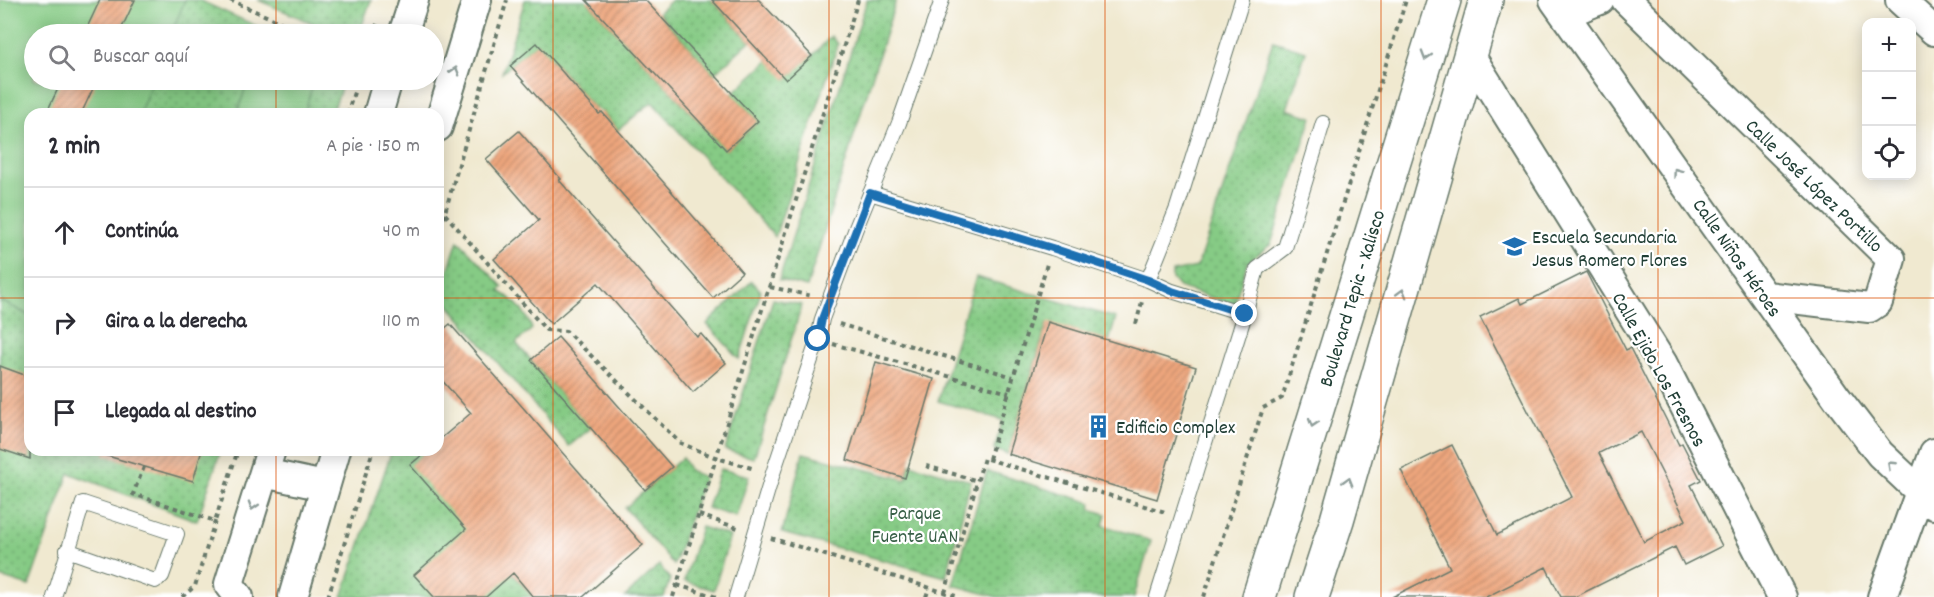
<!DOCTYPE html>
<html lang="es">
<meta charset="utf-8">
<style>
:root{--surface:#fff;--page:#f7f7f7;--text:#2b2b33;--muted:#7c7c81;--line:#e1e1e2}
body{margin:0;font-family:Dekko,sans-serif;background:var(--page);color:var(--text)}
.controls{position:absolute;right:18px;top:18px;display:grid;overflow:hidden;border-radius:12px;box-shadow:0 3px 15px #0003}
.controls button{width:54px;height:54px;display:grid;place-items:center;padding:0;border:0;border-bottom:2px solid var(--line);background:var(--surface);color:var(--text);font:30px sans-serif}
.stop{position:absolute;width:18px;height:18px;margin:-14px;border:4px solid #1f6fb2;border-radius:50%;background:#fff}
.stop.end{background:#1f6fb2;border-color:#fff;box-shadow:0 2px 6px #0008}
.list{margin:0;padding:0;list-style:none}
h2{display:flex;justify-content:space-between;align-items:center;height:78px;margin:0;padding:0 24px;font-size:26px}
h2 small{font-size:20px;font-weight:400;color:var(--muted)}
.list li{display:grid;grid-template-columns:39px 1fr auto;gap:18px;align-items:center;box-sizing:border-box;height:90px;padding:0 24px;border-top:2px solid var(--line)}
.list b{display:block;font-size:22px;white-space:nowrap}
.list em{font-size:20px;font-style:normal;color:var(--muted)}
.icon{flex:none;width:33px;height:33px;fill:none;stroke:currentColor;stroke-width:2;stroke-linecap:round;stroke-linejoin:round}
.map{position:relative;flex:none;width:1934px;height:597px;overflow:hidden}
.search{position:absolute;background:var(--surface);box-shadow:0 3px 15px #0003;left:24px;top:24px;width:420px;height:66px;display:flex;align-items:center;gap:15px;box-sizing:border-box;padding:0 21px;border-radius:33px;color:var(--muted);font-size:22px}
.panel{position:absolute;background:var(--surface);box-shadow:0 3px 15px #0003;left:24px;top:108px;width:420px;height:348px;border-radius:18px}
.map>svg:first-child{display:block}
</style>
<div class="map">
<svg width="1934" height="597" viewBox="0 0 1934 597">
<defs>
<pattern id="grass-dots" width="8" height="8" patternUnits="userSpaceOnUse" patternTransform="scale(1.5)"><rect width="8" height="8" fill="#86cb85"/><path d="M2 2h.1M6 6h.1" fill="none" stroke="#6da66e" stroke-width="1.8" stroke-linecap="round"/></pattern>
<pattern id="building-hatch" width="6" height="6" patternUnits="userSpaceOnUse" patternTransform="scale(1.5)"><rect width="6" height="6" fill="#eea67d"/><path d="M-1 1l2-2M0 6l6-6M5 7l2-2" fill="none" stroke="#c08867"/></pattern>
</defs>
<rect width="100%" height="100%" fill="#fff"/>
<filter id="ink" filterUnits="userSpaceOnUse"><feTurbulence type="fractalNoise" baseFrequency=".0167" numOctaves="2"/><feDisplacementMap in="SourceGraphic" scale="12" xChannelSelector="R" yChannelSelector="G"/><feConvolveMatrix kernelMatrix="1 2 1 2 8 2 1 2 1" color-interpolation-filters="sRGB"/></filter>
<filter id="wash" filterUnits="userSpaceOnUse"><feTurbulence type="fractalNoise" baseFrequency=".008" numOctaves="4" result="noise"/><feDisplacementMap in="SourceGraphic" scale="24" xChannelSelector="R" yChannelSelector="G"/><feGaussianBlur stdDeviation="1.35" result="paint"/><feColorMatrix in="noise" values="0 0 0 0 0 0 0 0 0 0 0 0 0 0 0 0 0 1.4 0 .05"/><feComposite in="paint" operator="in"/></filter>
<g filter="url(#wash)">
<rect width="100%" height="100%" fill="#f0e9d0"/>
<path fill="url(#grass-dots)" stroke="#52845c" stroke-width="1.5" d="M 185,0 L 199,0 L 274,34 L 171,34 Z
M 258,0 L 371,0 L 359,34 L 338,34 Z
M 525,0 L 586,0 L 726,150 L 758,121 L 732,94 L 768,61 L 812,56 L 831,36 L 838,44 L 775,237 L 652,102 L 618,130 L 602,112 L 592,106 L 537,43 L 502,73 Z
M 672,0 L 712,0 L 750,41 L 714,74 L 658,13 Z
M 867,0 L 896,0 L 807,287 L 779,280 Z
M 1273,41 L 1306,51 L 1287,109 L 1312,117 L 1271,244 L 1247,263 L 1234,305 L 1179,287 L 1172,279 L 1172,272 L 1197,267 Z
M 153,80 L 344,80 L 332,114 L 139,114 Z
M 458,240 L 503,287 L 499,291 C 515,300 526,311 532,329 L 516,343 L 591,428 L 569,446 L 440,295 Z
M 976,277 L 1116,318 L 1109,341 L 1047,323 L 1008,454 L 994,450 L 1003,420 L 938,401 Z
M 752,281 L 761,291 L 739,359 L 707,324 Z
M 773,299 L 802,305 L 754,458 L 725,450 Z
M 0,300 L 30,316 L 30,450 L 221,450 L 197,521 L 69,473 L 29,586 L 0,577 Z
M 392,450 L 428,450 L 411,465 L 464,518 L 533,597 L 342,597 Z
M 803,453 L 906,480 L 910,464 L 971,481 L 946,577 L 782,533 Z
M 682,458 L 690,471 L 704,477 L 674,565 L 625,508 Z
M 720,469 L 749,476 L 736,517 L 707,508 Z
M 987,471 L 1092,503 L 1090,509 L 1106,514 L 1103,525 L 1151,541 L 1134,597 L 997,597 L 953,585 Z
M 701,527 L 730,536 L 714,590 L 684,581 Z
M 659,565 L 670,579 L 664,597 L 625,597 Z"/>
<path fill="#86cb85" stroke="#52845c" stroke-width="1.5" d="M 0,0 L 185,0 L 171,34 L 34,34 L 34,80 L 153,80 L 139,114 L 30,114 L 30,316 L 0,300 Z
M 248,80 L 314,80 L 304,114 L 237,114 Z"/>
<g id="blocks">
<path fill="url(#building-hatch)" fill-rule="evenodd" d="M 100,0 L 135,0 L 119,34 L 84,34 Z
M 586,0 L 645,0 L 758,121 L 726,150 Z
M 712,0 L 759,0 L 812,56 L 786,80 Z
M 537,43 L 599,114 L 602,112 L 742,272 L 713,298 L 510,66 Z
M 62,80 L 97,80 L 81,114 L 46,114 Z
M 519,131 L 561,179 L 559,180 L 697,337 L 701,334 L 726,363 L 693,392 L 598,283 L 551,324 L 494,259 L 539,220 L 486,159 Z
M 1586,272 L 1626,350 L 1630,348 L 1679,445 L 1682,443 L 1701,480 L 1691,485 L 1722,546 L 1684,565 L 1675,547 L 1575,597 L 1561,597 L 1546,567 L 1486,597 L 1392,597 L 1450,568 L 1401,470 L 1452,445 L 1497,535 L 1572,497 L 1480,317 L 1519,298 L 1522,304 ZM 1641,432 L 1686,520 L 1644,542 L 1599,453 Z
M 1048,322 L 1196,367 L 1157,499 L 1008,454 Z
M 450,324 L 643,545 L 583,597 L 533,597 L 513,573 L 486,597 L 434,597 L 414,575 L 466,529 L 410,465 L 428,450 L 438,450 L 438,441 L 471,413 L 438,376 L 438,334 Z
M 558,337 L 672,467 L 645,490 L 531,360 Z
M 876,362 L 934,379 L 905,478 L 847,460 Z
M 0,366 L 30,377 L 30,459 L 0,449 Z
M 105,450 L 202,450 L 193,481 L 104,455 Z"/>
</g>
</g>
<g filter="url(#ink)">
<use href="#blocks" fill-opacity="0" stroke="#68796b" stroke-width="1.5"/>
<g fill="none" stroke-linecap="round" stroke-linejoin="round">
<defs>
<path id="service" d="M 870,193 L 1052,248 L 1148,280 L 1172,291 L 1245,314
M 1148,280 L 1177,208 L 1242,0
M 54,597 L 83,503 L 177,534 L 162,576 L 155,581 L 67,550
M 736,597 L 773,473 L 818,339 L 822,319 L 856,228 L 899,123 L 942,0
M 1157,597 L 1245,314 L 1257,269 L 1285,248 L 1323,123"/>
<path id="minor" d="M 1554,0 L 1837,398 L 1880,454 L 1934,505
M 1626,0 L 1891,259 L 1878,302 L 1869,308 L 1766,296
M 1900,0 L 1934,31
M 1565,14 L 1600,0
M 403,34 L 414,0
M 1470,55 L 1663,364 L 1782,597
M 378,114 L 388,80
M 438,127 L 477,0
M 264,473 L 324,486
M 239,597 L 229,584 L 271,450
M 293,597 L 336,450
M 1882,597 L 1934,453"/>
<path id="primary" d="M 1259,597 L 1444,0
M 1312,597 L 1337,520 L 1486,0"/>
</defs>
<use href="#service" stroke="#68796b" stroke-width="16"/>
<use href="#minor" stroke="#68796b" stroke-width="32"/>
<use href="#primary" stroke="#68796b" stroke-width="36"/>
<path stroke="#68796b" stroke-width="4" stroke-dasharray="4.5 4.5" stroke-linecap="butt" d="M 230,0 L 307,34
M 373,34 L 377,24
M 347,114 L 358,80
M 445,214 L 546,330 L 566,331 L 680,443 L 717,458 L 755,469
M 438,236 L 507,0
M 770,287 L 812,296
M 839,324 L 1013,377
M 1136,324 L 1143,298
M 833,344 L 1009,393
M 989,459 L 1047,264
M 926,466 L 978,481
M 144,467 L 133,494 L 215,521 L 238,450
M 699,515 L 738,528
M 771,538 L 959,597
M 677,585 L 717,597
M 945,593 L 984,458 L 1165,512
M 182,597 L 195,586 L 215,521
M 328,597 L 373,450
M 673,597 L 858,0
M 926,597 L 929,588
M 1204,597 L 1263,408 L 1282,398 L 1406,0"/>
<use href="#service" stroke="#fff" stroke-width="14"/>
<use href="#minor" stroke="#fff" stroke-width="28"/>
<use href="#primary" stroke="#fff" stroke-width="33"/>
</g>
<defs><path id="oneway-chevron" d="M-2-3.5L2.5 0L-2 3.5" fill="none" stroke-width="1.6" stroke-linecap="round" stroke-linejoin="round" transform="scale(1.5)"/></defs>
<g stroke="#8f9e9a">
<use href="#oneway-chevron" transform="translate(1426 56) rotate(107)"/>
<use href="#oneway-chevron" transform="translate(455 71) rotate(-73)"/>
<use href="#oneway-chevron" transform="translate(1677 172) rotate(-126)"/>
<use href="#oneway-chevron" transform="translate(1402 293) rotate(-74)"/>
<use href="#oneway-chevron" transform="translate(1313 423) rotate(107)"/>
<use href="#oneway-chevron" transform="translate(1891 465) rotate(-137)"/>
<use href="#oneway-chevron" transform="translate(1348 481) rotate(-74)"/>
<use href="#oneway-chevron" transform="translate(253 506) rotate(107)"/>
</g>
</g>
<g fill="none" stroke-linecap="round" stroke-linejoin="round" filter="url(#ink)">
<path stroke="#1f6fb2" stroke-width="8" d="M 818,339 L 822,319 L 870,193 L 1052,248 L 1148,280 L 1172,291 L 1245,314"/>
</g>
<path fill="none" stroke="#de580e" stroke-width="1.5" stroke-opacity="0.55" d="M 276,0 L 276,34M 553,0 L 553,597M 829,0 L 829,597M 1105,0 L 1105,597M 1381,0 L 1381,597M 1658,0 L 1658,597M 276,80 L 276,114M 0,298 L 30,298M 438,298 L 1934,298M 276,450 L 276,597"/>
<defs>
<symbol id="school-bare" viewBox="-9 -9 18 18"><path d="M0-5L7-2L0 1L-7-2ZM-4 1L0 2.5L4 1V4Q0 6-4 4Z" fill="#1f6fb2" stroke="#fff" stroke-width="2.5" paint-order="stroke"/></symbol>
<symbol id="building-bare" viewBox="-9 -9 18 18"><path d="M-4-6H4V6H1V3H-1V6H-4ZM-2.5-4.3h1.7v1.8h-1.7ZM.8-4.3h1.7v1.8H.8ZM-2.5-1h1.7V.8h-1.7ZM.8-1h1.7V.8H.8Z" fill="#1f6fb2" stroke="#fff" stroke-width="2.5" paint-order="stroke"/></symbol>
</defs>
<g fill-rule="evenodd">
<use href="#school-bare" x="1498" y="230" width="33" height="33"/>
<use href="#building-bare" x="1082" y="410" width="33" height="33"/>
</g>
<g text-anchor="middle" stroke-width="4.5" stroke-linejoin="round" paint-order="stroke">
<g font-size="20" fill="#1f3d34" stroke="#fff">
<text transform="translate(1815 185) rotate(44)" y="7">Calle José López Portillo</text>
<text transform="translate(1738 257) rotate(55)" y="7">Calle Niños Héroes</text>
<text transform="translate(1351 298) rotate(-73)" y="7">Boulevard Tepic - Xalisco</text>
<text transform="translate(1660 369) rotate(61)" y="7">Calle Ejido Los Fresnos</text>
</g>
<g font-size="20" fill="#1f3d34" stroke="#fff" text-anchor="start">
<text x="1532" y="243">Escuela Secundaria<tspan x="1532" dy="23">Jesus Romero Flores</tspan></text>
<text x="1116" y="433">Edificio Complex</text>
</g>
<g font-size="20" fill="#396048" stroke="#fff">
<text x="915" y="519">Parque<tspan x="915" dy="23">Fuente UAN</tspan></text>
</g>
</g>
</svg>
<div class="controls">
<button>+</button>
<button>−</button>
<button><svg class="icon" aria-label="locate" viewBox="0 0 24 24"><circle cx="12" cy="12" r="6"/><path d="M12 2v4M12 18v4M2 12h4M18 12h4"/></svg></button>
</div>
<div class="stop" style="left:818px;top:339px"></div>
<div class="stop end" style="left:1245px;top:314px"></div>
<div class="search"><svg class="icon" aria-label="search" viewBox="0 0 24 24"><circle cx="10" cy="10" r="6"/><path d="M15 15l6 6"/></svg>Buscar aquí</div>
<section class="panel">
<h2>2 min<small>A pie · 150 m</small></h2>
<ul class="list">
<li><svg class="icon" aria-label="ahead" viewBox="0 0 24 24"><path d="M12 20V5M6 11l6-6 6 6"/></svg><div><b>Continúa</b></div><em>40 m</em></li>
<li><svg class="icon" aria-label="right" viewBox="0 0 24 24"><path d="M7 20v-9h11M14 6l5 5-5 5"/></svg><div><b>Gira a la derecha</b></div><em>110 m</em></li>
<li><svg class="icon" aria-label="arrive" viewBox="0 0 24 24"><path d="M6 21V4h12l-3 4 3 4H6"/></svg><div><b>Llegada al destino</b></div></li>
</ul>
</section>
</div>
